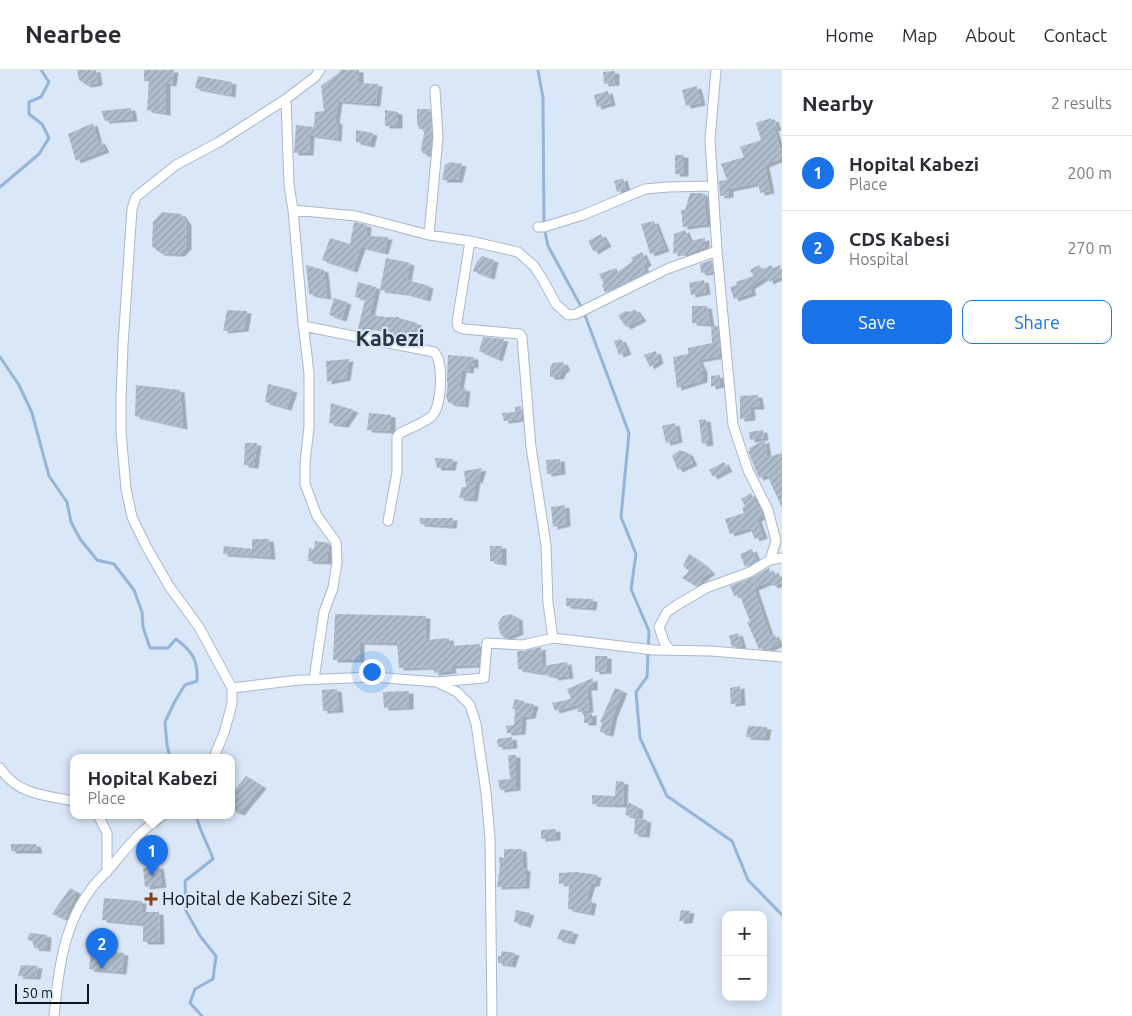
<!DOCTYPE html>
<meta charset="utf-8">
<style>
:root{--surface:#fff;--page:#f7f7f7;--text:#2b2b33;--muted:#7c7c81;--line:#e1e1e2;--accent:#1a73e8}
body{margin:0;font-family:Ubuntu,sans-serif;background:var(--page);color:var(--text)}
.controls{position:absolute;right:15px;bottom:15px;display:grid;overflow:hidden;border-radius:10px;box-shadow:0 2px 12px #0003}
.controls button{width:45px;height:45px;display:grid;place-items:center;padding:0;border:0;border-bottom:1px solid var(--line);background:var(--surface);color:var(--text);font:25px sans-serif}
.scale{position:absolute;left:15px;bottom:12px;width:74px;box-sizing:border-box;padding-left:5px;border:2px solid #10141a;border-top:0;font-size:14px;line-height:18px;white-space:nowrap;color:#10141a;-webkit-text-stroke:4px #d9e7f8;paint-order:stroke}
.you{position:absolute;left:371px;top:601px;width:18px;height:18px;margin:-12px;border:4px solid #fff;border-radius:50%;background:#1a73e8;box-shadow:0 0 0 8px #1a73e833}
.badge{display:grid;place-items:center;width:32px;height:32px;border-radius:50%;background:var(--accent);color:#fff;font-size:16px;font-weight:700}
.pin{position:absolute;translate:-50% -41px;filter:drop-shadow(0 1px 2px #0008)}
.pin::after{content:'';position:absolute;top:26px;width:18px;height:15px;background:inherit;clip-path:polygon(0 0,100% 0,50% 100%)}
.popup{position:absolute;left:70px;top:684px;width:165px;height:65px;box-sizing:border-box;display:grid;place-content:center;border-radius:10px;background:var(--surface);filter:drop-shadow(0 1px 4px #0005);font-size:16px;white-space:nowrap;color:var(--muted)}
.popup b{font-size:19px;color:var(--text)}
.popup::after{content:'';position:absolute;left:50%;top:100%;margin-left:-10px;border:10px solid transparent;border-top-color:var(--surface)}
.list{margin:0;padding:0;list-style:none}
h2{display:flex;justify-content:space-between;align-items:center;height:65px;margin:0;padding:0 20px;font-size:21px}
h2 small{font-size:16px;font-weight:400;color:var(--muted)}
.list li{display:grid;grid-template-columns:32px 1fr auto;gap:15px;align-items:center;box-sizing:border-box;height:75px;padding:0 20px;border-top:1px solid var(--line)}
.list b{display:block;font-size:19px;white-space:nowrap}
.list p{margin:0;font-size:16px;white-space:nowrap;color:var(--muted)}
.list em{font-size:16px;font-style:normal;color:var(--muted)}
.actions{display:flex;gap:10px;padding:15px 20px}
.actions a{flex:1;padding:11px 0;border:1px solid var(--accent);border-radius:10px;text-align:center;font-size:18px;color:var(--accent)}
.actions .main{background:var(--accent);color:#fff}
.map{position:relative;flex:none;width:782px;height:946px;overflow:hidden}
header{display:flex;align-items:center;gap:30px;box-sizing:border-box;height:70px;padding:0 25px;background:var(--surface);border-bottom:1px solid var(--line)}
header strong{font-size:24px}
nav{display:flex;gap:28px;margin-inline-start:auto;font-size:18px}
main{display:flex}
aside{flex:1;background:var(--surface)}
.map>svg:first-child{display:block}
</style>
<header>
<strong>Nearbee</strong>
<nav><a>Home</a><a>Map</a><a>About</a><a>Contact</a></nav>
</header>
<main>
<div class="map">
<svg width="782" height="946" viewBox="0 0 782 946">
<defs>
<pattern id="building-hatch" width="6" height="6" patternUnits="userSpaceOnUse" patternTransform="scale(1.25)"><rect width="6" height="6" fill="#afbdcd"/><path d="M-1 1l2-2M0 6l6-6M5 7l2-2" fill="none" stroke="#96a2af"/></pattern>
<filter id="shadow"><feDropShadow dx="4.5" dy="2.5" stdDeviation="0" flood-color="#0004"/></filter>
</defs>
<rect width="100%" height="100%" fill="#d9e7f8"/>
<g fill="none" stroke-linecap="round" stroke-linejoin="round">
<path stroke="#95b4d8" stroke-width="3" d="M 538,0 L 543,28 L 544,157 L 548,176 L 583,240 L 629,363 L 621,447 L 636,484 L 631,519 L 649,561 L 647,607 L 636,622 L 640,668 L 667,726 L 732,771 L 748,810 L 782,845
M 0,117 L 39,84 L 49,68 L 42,54 L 29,44 L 29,32 L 41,27 L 49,12 L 41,0
M 0,287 L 19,315 L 32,343 L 49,406 L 67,432 L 71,452 L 80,469 L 97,490 L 114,494 L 134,520 L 142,542 L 143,557 L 150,578 L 168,578 L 176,569 C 193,582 198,590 197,611 L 185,615 L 175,631 L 165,652 L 167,675 L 170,687
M 196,745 C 199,760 208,774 213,789 L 185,811 L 186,841 L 200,866 L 216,886 L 213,909 L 195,919 L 190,933 L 202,946"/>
</g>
<path fill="url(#building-hatch)" filter="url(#shadow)" d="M 77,0 L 96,0 L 98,13 L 87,15 L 79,10 Z
M 144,0 L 174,0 L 172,14 L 166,13 L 166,43 L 147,40 L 149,11 L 144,11 Z
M 340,0 L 359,0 L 359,13 L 378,14 L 376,34 L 338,31 L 335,51 L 338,52 L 337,69 L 310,65 L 309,83 L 294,83 L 296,55 L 314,57 L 315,42 L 324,41 L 321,16 L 340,2 Z
M 615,1 L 615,13 L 604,14 L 603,2 Z
M 198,6 L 232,12 L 231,25 L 195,18 Z
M 697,16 L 701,33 L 686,36 L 682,20 Z
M 608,21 L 611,33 L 597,37 L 594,25 Z
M 131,38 L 133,49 L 105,51 L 101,41 Z
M 417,39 L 430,39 L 432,67 L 430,84 L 423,84 L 421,79 L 425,59 L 419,59 L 417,52 Z
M 385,40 L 398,42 L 398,56 L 385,56 Z
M 771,48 L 771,50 L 774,49 L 777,58 L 774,59 L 780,78 L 782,78 L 782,86 L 779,87 L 780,89 L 765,95 L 770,121 L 760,123 L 758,113 L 729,119 L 729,125 L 720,126 L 719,111 L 727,110 L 721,94 L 744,87 L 740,77 L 761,70 L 756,53 Z
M 93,53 L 98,72 L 100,71 L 105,80 L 76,91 L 68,64 Z
M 356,60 L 373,63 L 370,75 L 356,72 Z
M 675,85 L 684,85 L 684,104 L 675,104 Z
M 450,92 L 462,94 L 458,110 L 442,110 L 445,95 Z
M 623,108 L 626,119 L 617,122 L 614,111 Z
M 690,123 L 700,123 L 707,125 L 704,132 L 707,154 L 683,157 L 681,140 L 685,140 Z
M 162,142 L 181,144 L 187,153 L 187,177 L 180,184 L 160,183 L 152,176 L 153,152 Z
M 654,151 L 665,179 L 650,184 L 641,154 Z
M 354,152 L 367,155 L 366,166 L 388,167 L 384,182 L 361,177 L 353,200 L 322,190 L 330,168 L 350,174 Z
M 685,160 L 689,171 L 705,168 L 705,177 L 682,186 L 680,182 L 673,184 L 674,164 Z
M 601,164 L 607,174 L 594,182 L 588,171 Z
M 642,182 L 647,193 L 643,196 L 646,202 L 605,223 L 602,215 L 604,214 L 599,204 L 616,198 L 618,202 L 633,191 L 631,188 Z
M 482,186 L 494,190 L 490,207 L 473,201 L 476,193 Z
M 386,188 L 410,193 L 407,210 L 429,216 L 426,229 L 405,223 L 380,220 Z
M 712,190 L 713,202 L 701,203 L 700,194 Z
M 306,195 L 324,200 L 327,227 L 309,224 Z
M 759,195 L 762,200 L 771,195 L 773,198 L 780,195 L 782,206 L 769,212 L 767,206 L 750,217 L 752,223 L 734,229 L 730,217 L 737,215 L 736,212 L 754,206 L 750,200 Z
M 704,210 L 706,222 L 691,225 L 689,213 Z
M 358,212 L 376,217 L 370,245 L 385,247 L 399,247 L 399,248 L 417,253 L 418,264 L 412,270 L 404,269 L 398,263 L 387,265 L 385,260 L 368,257 L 367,260 L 358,259 L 365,229 L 355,227 Z
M 334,228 L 347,232 L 342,249 L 329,245 Z
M 692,236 L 707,236 L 710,254 L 692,253 Z
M 635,239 L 642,249 L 626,257 L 618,246 L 625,241 L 630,242 Z
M 227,240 L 247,241 L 244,259 L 223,261 Z
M 711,256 L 718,256 L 720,286 L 698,290 L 703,300 L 703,310 L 677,318 L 673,287 L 688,284 L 688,278 L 712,273 Z
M 483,267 L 504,269 L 498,289 L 479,281 Z
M 621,269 L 627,282 L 619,285 L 614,271 Z
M 656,281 L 659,291 L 650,297 L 644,285 Z
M 448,285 L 474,287 L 474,296 L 470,295 L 469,301 L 462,300 L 459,318 L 466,319 L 464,335 L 449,333 L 446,327 L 448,313 L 447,313 L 447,307 Z
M 349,289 L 346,308 L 327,312 L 326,291 Z
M 563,292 L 566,298 L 562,301 L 559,307 L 550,307 L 550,298 L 553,293 Z
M 720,305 L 720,315 L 711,317 L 711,306 Z
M 268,314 L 293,320 L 287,338 L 265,332 Z
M 136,315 L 180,320 L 183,357 L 135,346 Z
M 758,325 L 760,337 L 750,337 L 751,348 L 740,349 L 740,326 Z
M 331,333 L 354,340 L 344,355 L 329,353 Z
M 521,336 L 522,349 L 504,351 L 502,343 L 515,342 L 515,337 Z
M 369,343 L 391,345 L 391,361 L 367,360 Z
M 706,349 L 709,373 L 702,374 L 699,350 Z
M 675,353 L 678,370 L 666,373 L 662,356 Z
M 763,360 L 764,368 L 750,370 L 749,362 Z
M 765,370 L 767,387 L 782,383 L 782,438 L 767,405 L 759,408 L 748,381 L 750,381 L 749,378 Z
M 245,373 L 257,373 L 254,396 L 244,395 Z
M 680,380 L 688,383 L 693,393 L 678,400 L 672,386 Z
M 435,388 L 453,389 L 451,398 L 437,398 Z
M 560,389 L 561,402 L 547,404 L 546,390 Z
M 724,392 L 728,399 L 713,407 L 709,400 Z
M 482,398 L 478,411 L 476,410 L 473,429 L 459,428 L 462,417 L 466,417 L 464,401 Z
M 751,423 L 755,431 L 756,431 L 763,446 L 757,449 L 763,466 L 755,469 L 750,458 L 730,464 L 725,449 L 744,443 L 742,438 L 745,436 L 741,429 Z
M 565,435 L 566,454 L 553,457 L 551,437 Z
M 420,448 L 453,448 L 452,456 L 420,454 Z
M 252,469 L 269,469 L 271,487 L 223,484 L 224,476 L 252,479 Z
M 315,471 L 329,473 L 327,492 L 308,491 L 309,478 L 314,479 Z
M 490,476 L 502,476 L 502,493 L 490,491 Z
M 752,479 L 757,491 L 745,497 L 740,484 Z
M 689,484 L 703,494 L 711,502 L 700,510 L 701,513 L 696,516 L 682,508 L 689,501 L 683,496 Z
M 769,498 L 772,505 L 779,503 L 782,513 L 773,516 L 771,511 L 754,518 L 770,566 L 774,564 L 779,574 L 768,579 L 767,578 L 759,579 L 747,552 L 750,551 L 739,524 L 734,526 L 730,516 L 753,507 Z
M 566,528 L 593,529 L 592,538 L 566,536 Z
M 335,544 L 426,546 L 425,570 L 449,568 L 450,576 L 480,574 L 480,584 L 477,586 L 480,585 L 479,595 L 451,596 L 452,601 L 434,603 L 434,597 L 399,598 L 397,573 L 360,572 L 360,590 L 333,590 Z
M 510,544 L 518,548 L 519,562 L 510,566 L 504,568 L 500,563 L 498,553 L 503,546 Z
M 738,563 L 742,576 L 732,577 L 729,566 Z
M 541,577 L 542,603 L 518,599 L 517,581 L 524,581 Z
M 595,586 L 607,586 L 607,601 L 595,602 Z
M 567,592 L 569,606 L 554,608 L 553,606 L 544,604 L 542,596 Z
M 593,608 L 593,618 L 587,618 L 589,640 L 578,642 L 577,635 L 555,641 L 552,633 L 571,629 L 567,619 Z
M 740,616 L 741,633 L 731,634 L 730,618 Z
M 615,618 L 623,621 L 613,645 L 609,664 L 600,662 L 602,652 L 600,652 Z
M 337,619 L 339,640 L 323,641 L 322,620 Z
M 409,621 L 409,637 L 384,638 L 383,622 Z
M 515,629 L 524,631 L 523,633 L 534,634 L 531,646 L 522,647 L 521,662 L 507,663 L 506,656 L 514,655 L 515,639 L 512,639 Z
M 592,643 L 592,653 L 584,653 L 584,644 Z
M 748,656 L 767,657 L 765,668 L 746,667 Z
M 512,667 L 513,676 L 498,677 L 497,669 Z
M 508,685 L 516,685 L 516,718 L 500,720 L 498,710 L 510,709 Z
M 246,706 L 262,716 L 240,743 L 231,740 L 231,725 Z
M 616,711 L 624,712 L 623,735 L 592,734 L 592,725 L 615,726 Z
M 628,732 L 639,738 L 638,747 L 625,745 Z
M 635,748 L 647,750 L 645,765 L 634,764 Z
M 556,759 L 556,768 L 541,769 L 541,760 Z
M 11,774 L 36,774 L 38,781 L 11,781 Z
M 504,779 L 522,779 L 523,798 L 526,799 L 525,816 L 497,817 L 500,796 L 499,787 L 504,788 Z
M 159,796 L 162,815 L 145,817 L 143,798 Z
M 577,802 L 597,805 L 595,814 L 591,814 L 586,830 L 592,831 L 590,843 L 568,839 L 569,813 L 559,814 L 559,803 Z
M 70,818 L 77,822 L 65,849 L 52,844 Z
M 104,828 L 142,831 L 141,842 L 159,842 L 160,872 L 143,872 L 143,854 L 102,850 Z
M 516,840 L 530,843 L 526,855 L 514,852 Z
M 681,840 L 690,841 L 688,851 L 679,851 Z
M 561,859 L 574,862 L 570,872 L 557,869 Z
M 30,863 L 47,865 L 46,879 L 34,878 L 33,872 L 27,869 Z
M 91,880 L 124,883 L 122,902 L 89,899 Z
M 502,881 L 515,883 L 511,895 L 498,893 L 498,886 L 501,886 Z
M 21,895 L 38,896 L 36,907 L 18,906 Z"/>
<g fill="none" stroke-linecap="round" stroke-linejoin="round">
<defs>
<path id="minor" d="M 286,29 L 289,115 L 293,140 L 303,253 L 309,303 L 309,357 L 305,393 L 305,414 L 317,446 L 336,472 L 337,493 L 333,518 L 324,542 L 314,609
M 293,140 L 356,146 L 429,165 L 470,171 L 518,182 L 534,196 L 543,210 L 556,234 L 568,245 L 576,244 L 667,199 L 717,181
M 538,157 L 544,157 L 583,145 L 645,119 L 668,117 L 713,116
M 429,165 L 438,67 L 435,20
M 470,171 L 457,252 L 458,257 L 464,259 L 520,264 L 522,267 L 531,377 L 546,475 L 548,533 L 553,568
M 303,256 L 434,282 C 444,292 442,335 432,346 C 426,352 408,359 400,363 L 397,367 L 397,402 L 388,451
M 770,490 L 782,488
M 670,580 L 664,572 L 659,557 L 667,542 L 677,535 L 706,518 L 750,502 L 770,490 L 776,471 L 768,440 L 748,400 L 733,355 L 717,181 L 710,70 L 716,0
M 437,612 L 484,608 L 487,573 L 523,575 L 553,568 L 654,580 L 711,581 L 782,587
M 232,618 L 299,610 L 374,607 L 437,612 L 457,622 L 470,635 L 476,654 L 486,723 L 490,768 L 492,946
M 214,687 L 224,663 L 232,634 L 232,618 L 199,557 L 169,516 L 146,476 L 132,447 L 126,419 L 121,362 L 121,329 L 123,275 L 132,139 L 136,127 L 176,95 L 219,72 L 286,29 L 315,7 L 320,0
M 0,698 C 18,725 44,725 73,731
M 98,745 L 107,763 L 107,802
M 54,946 C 58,904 63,857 89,822 C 96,811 106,803 114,793 C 129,775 144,757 164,745"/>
</defs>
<use href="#minor" stroke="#aab7c7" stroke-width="11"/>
<use href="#minor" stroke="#fff" stroke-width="9"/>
</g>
<path fill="#864119" stroke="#d9e7f8" stroke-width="2" d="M148.5 821.5h5v5h5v5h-5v5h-5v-5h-5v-5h5z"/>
<g text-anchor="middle" stroke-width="4" stroke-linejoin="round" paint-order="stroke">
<g font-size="18" fill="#10141a" stroke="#d9e7f8" text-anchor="start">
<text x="162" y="835">Hopital de Kabezi Site 2</text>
</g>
<g font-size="22" font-weight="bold" fill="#2a3542" stroke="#d9e7f8">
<text x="390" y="276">Kabezi</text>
</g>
</g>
</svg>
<div class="controls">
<button>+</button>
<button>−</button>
</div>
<div class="scale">50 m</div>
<div class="you"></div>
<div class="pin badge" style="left:152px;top:806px">1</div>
<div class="popup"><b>Hopital Kabezi</b>Place</div>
<div class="pin badge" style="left:102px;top:899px">2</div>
</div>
<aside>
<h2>Nearby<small>2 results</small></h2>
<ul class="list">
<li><span class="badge">1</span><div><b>Hopital Kabezi</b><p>Place</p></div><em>200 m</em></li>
<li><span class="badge">2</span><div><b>CDS Kabesi</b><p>Hospital</p></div><em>270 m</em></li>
</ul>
<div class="actions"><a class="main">Save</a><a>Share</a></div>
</aside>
</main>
